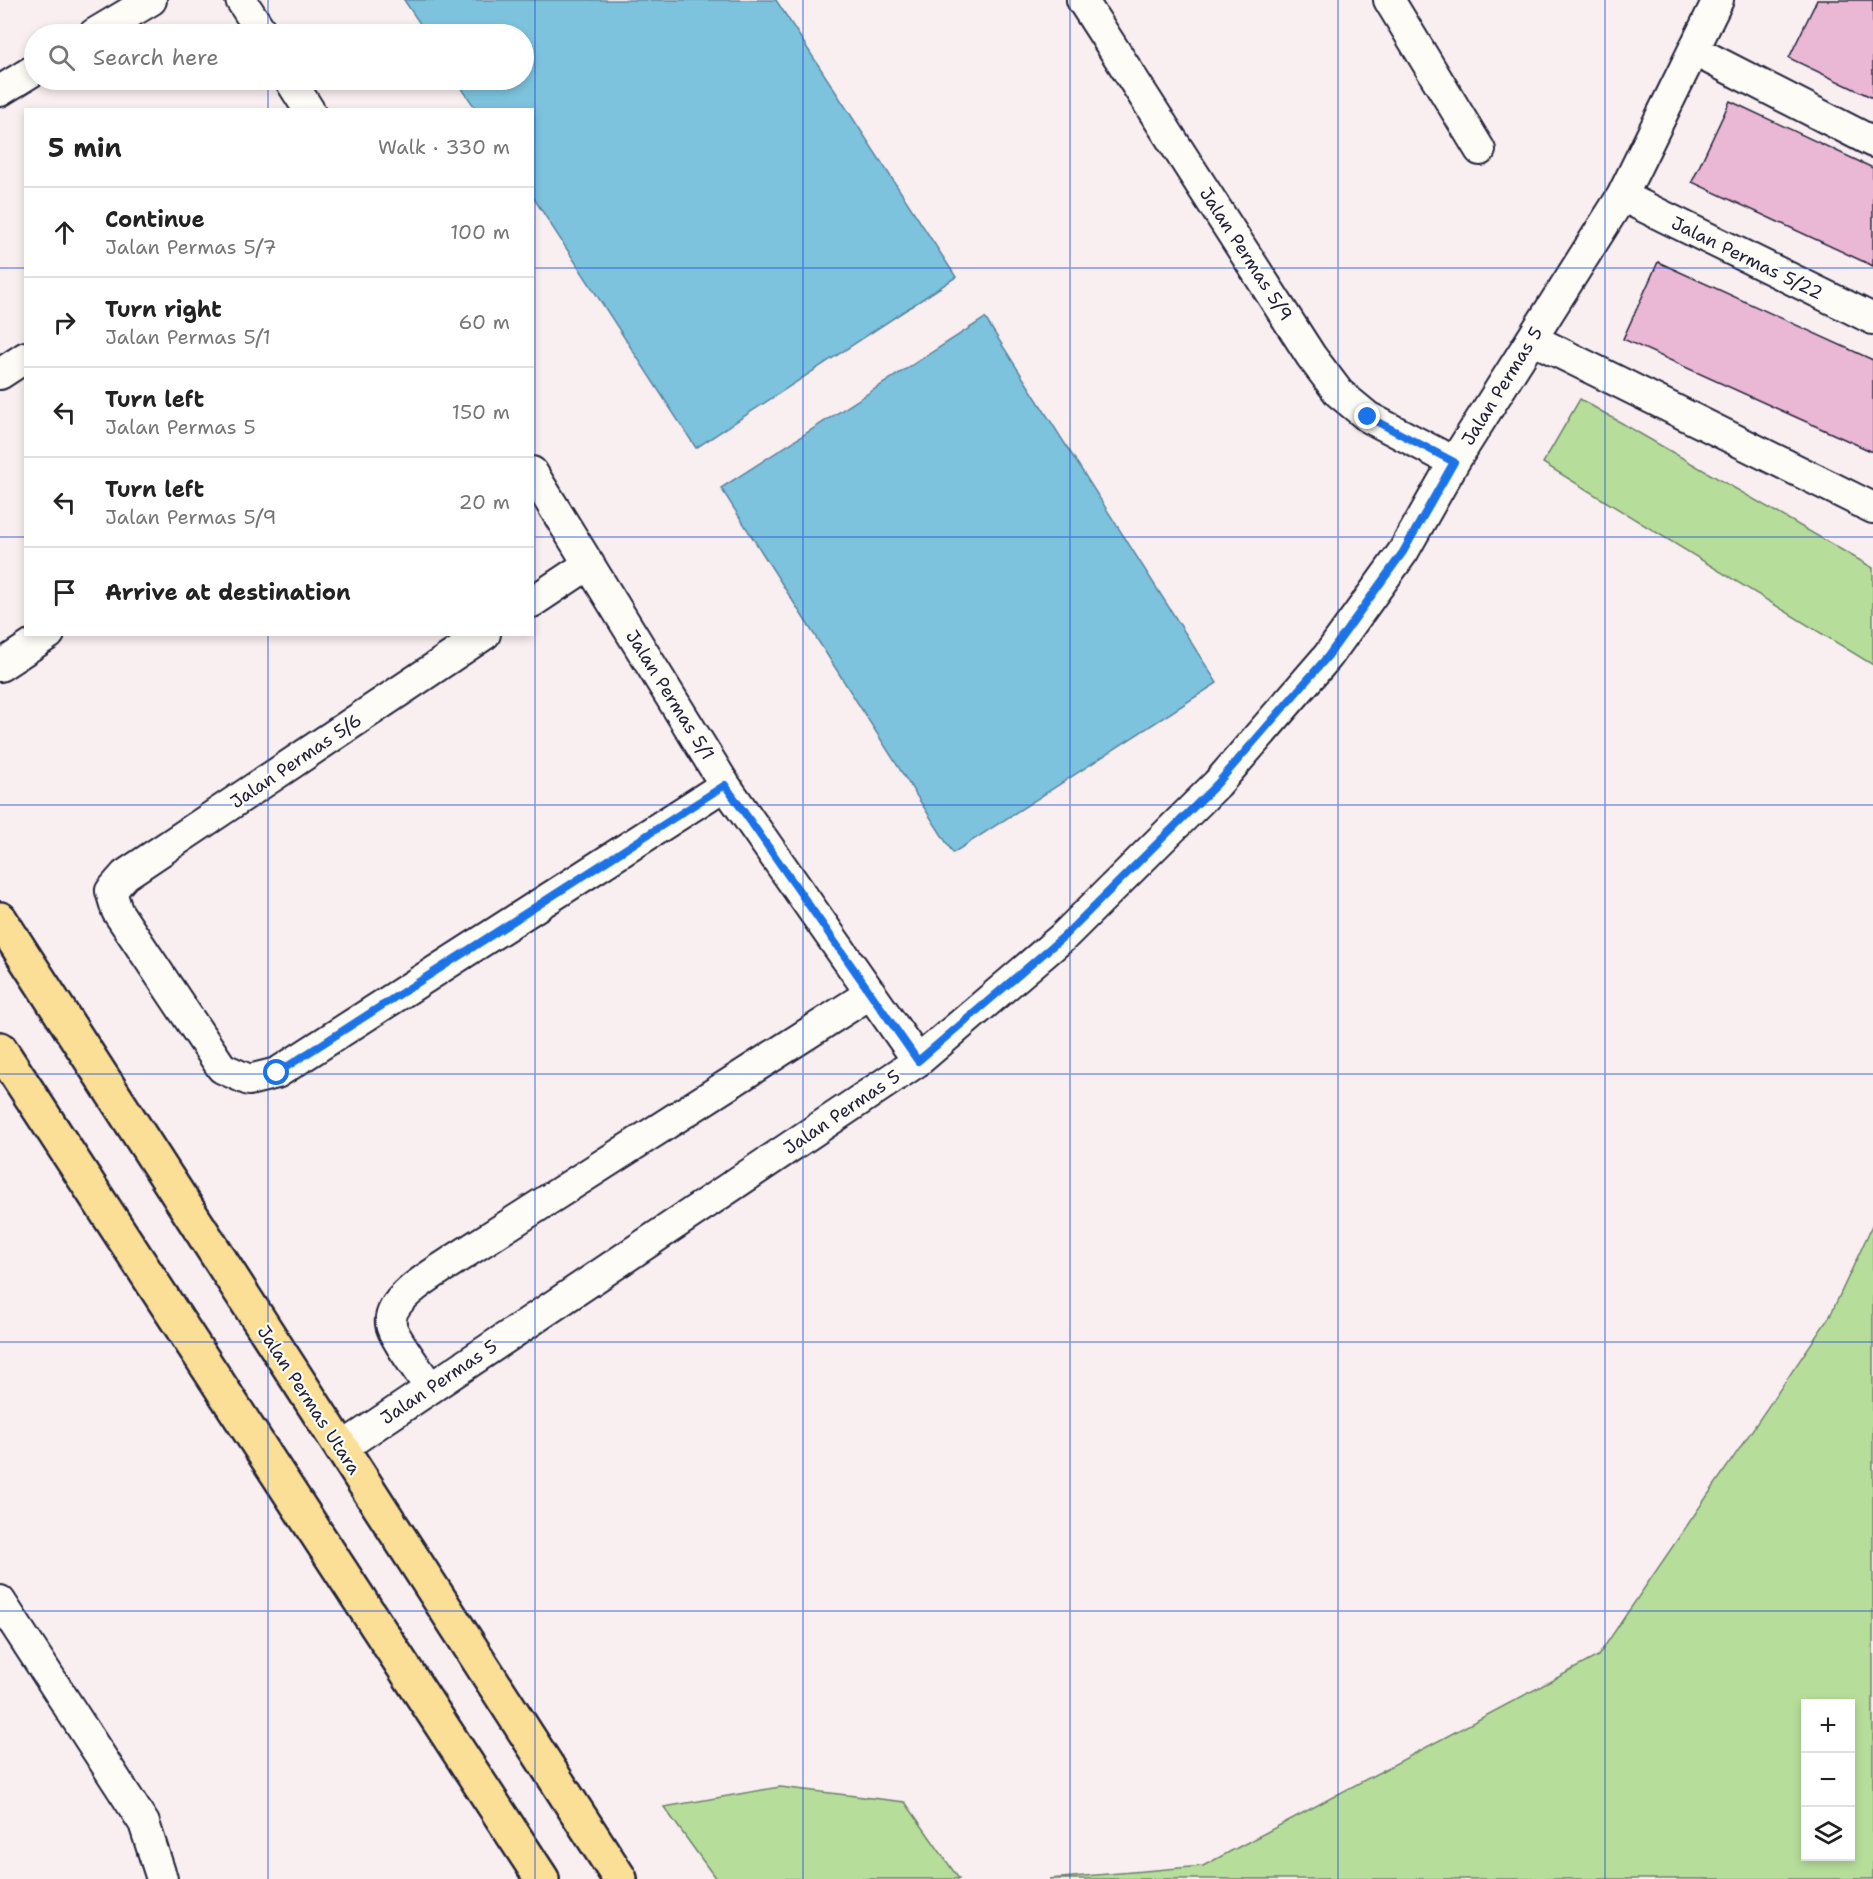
<!DOCTYPE html>
<meta charset="utf-8">
<style>
:root{--surface:#fff;--page:#f2f2f2;--text:#222;--muted:#767676;--line:#e0e0e0}
body{margin:0;font-family:"Shantell Sans",sans-serif;background:var(--page);color:var(--text)}
.controls{position:absolute;right:18px;bottom:18px;display:grid;overflow:hidden;border-radius:0px;box-shadow:0 3px 9px #0003}
.controls button{width:54px;height:54px;display:grid;place-items:center;padding:0;border:0;border-bottom:2px solid var(--line);background:var(--surface);color:var(--text);font:30px sans-serif}
.stop{position:absolute;width:18px;height:18px;margin:-14px;border:4px solid #1a73e8;border-radius:50%;background:#fff}
.stop.end{background:#1a73e8;border-color:#fff;box-shadow:0 2px 6px #0008}
.list{margin:0;padding:0;list-style:none}
h2{display:flex;justify-content:space-between;align-items:center;height:78px;margin:0;padding:0 24px;font-size:26px}
h2 small{font-size:20px;font-weight:400;color:var(--muted)}
.list li{display:grid;grid-template-columns:39px 1fr auto;gap:18px;align-items:center;box-sizing:border-box;height:90px;padding:0 24px;border-top:2px solid var(--line)}
.list b{display:block;font-size:22px;white-space:nowrap}
.list p{margin:0;font-size:20px;white-space:nowrap;color:var(--muted)}
.list em{font-size:20px;font-style:normal;color:var(--muted)}
.icon{flex:none;width:33px;height:33px;fill:none;stroke:currentColor;stroke-width:2;stroke-linecap:round;stroke-linejoin:round}
.map{position:relative;flex:none;width:1873px;height:1879px;overflow:hidden}
.search{position:absolute;background:var(--surface);box-shadow:0 3px 9px #0003;left:24px;top:24px;width:510px;height:66px;display:flex;align-items:center;gap:15px;box-sizing:border-box;padding:0 21px;border-radius:33px;color:var(--muted);font-size:22px}
.panel{position:absolute;background:var(--surface);box-shadow:0 3px 9px #0003;left:24px;top:108px;width:510px;height:528px;border-radius:0px}
.map>svg:first-child{display:block}
</style>
<div class="map">
<svg width="1873" height="1879" viewBox="0 0 1873 1879">
<rect width="100%" height="100%" fill="#f9eef0"/>
<filter id="ink" filterUnits="userSpaceOnUse"><feTurbulence type="fractalNoise" baseFrequency=".0167" numOctaves="2"/><feDisplacementMap in="SourceGraphic" scale="12" xChannelSelector="R" yChannelSelector="G"/><feConvolveMatrix kernelMatrix="1 2 1 2 8 2 1 2 1" color-interpolation-filters="sRGB"/></filter>
<g filter="url(#ink)">
<path fill="#b6de9a" stroke="#6c806a" stroke-width="1.5" fill-rule="evenodd" d="M 1580,399 L 1873,568 L 1873,665 L 1543,463 Z
M 1873,1224 L 1873,1879 L 1049,1879 L 1203,1866 L 1598,1656 L 1830,1316 ZM 1806,1704 L 1850,1704 L 1850,1856 L 1806,1856 Z
M 780,1787 L 905,1802 L 959,1879 L 716,1879 L 664,1807 Z"/>
<path fill="#7dc3de" stroke="#59839d" stroke-width="1.5" d="M 404,0 L 776,0 L 956,277 L 696,448 L 533,197 L 532,110 L 476,109 L 456,80 L 524,80 L 524,34 L 427,34 Z
M 985,318 L 1217,683 L 953,853 L 721,488 Z"/>
<path fill="#eab7d4" stroke="#22223b" stroke-width="1.5" d="M 1817,0 L 1873,0 L 1873,98 L 1789,58 Z
M 1730,101 L 1873,168 L 1873,266 L 1692,182 Z
M 1658,262 L 1873,360 L 1873,452 L 1623,339 Z"/>
<g fill="none" stroke-linecap="round" stroke-linejoin="round">
<defs>
<path id="street" d="M 241,0 L 263,34
M 1082,0 L 1311,356 L 1339,393 L 1368,417 L 1454,462
M 1389,0 L 1480,150
M 94,34 L 151,0
M 1695,51 L 1873,142
M 290,80 L 309,110
M 0,91 L 34,70
M 1622,196 L 1873,319
M 1532,339 L 1873,508
M 0,374 L 26,357
M 532,472 L 725,785 L 918,1061
M 532,602 L 589,564
M 485,634 L 125,875 L 111,891 L 117,911 L 222,1068 L 249,1080 L 277,1073 L 725,785
M 0,666 L 49,634
M 430,1388 C 422,1375 392,1336 391,1324 C 387,1299 436,1272 454,1260 L 871,993
M 340,1449 L 918,1061 L 1063,937 L 1217,784 L 1328,656 L 1403,552 L 1454,462 L 1622,196 L 1718,0
M 0,1601 L 144,1823 L 162,1879"/>
<path id="primary" d="M 0,919 L 620,1879
M 0,1049 L 542,1879"/>
</defs>
<use href="#street" stroke="#22223b" stroke-width="34"/>
<use href="#primary" stroke="#22223b" stroke-width="38"/>
<use href="#street" stroke="#fdfcf7" stroke-width="30"/>
<use href="#primary" stroke="#fbdf96" stroke-width="33"/>
</g>
</g>
<g fill="none" stroke-linecap="round" stroke-linejoin="round" filter="url(#ink)">
<path stroke="#1a73e8" stroke-width="8" d="M 277,1073 L 725,785 L 918,1061 L 1063,937 L 1217,784 L 1328,656 L 1403,552 L 1454,462 L 1368,417"/>
</g>
<path fill="none" stroke="#1d4ed8" stroke-width="1.5" stroke-opacity="0.55" d="M 268,0 L 268,34M 535,0 L 535,1879M 803,0 L 803,1879M 1070,0 L 1070,1879M 1338,0 L 1338,1879M 1605,0 L 1605,1879M 268,80 L 268,110M 0,268 L 26,268M 532,268 L 1873,268M 0,537 L 26,537M 532,537 L 1873,537M 268,634 L 268,1879M 0,805 L 1873,805M 0,1074 L 1873,1074M 0,1342 L 1873,1342M 0,1611 L 1873,1611"/>
<g text-anchor="middle" stroke-width="4.5" stroke-linejoin="round" paint-order="stroke">
<g font-size="18" fill="#22223b" stroke="#fdfcf7">
<text transform="translate(1246 254) rotate(57)" y="6">Jalan Permas 5/9</text>
<text transform="translate(1747 258) rotate(26)" y="6">Jalan Permas 5/22</text>
<text transform="translate(1502 386) rotate(-58)" y="6">Jalan Permas 5</text>
<text transform="translate(670 695) rotate(58)" y="6">Jalan Permas 5/1</text>
<text transform="translate(296 761) rotate(-34)" y="6">Jalan Permas 5/6</text>
<text transform="translate(842 1112) rotate(-34)" y="6">Jalan Permas 5</text>
<text transform="translate(439 1382) rotate(-34)" y="6">Jalan Permas 5</text>
<text transform="translate(309 1400) rotate(57)" y="6">Jalan Permas Utara</text>
</g>
</g>
</svg>
<div class="controls">
<button>+</button>
<button>−</button>
<button><svg class="icon" aria-label="layers" viewBox="0 0 24 24"><path d="M12 4l9 5-9 5-9-5zM3 14l9 5 9-5"/></svg></button>
</div>
<div class="stop" style="left:277px;top:1073px"></div>
<div class="stop end" style="left:1368px;top:417px"></div>
<div class="search"><svg class="icon" aria-label="search" viewBox="0 0 24 24"><circle cx="10" cy="10" r="6"/><path d="M15 15l6 6"/></svg>Search here</div>
<section class="panel">
<h2>5 min<small>Walk · 330 m</small></h2>
<ul class="list">
<li><svg class="icon" aria-label="ahead" viewBox="0 0 24 24"><path d="M12 20V5M6 11l6-6 6 6"/></svg><div><b>Continue</b><p>Jalan Permas 5/7</p></div><em>100 m</em></li>
<li><svg class="icon" aria-label="right" viewBox="0 0 24 24"><path d="M7 20v-9h11M14 6l5 5-5 5"/></svg><div><b>Turn right</b><p>Jalan Permas 5/1</p></div><em>60 m</em></li>
<li><svg class="icon" aria-label="left" viewBox="0 0 24 24"><path d="M17 20v-9H6M10 6l-5 5 5 5"/></svg><div><b>Turn left</b><p>Jalan Permas 5</p></div><em>150 m</em></li>
<li><svg class="icon" aria-label="left" viewBox="0 0 24 24"><path d="M17 20v-9H6M10 6l-5 5 5 5"/></svg><div><b>Turn left</b><p>Jalan Permas 5/9</p></div><em>20 m</em></li>
<li><svg class="icon" aria-label="arrive" viewBox="0 0 24 24"><path d="M6 21V4h12l-3 4 3 4H6"/></svg><div><b>Arrive at destination</b></div></li>
</ul>
</section>
</div>
